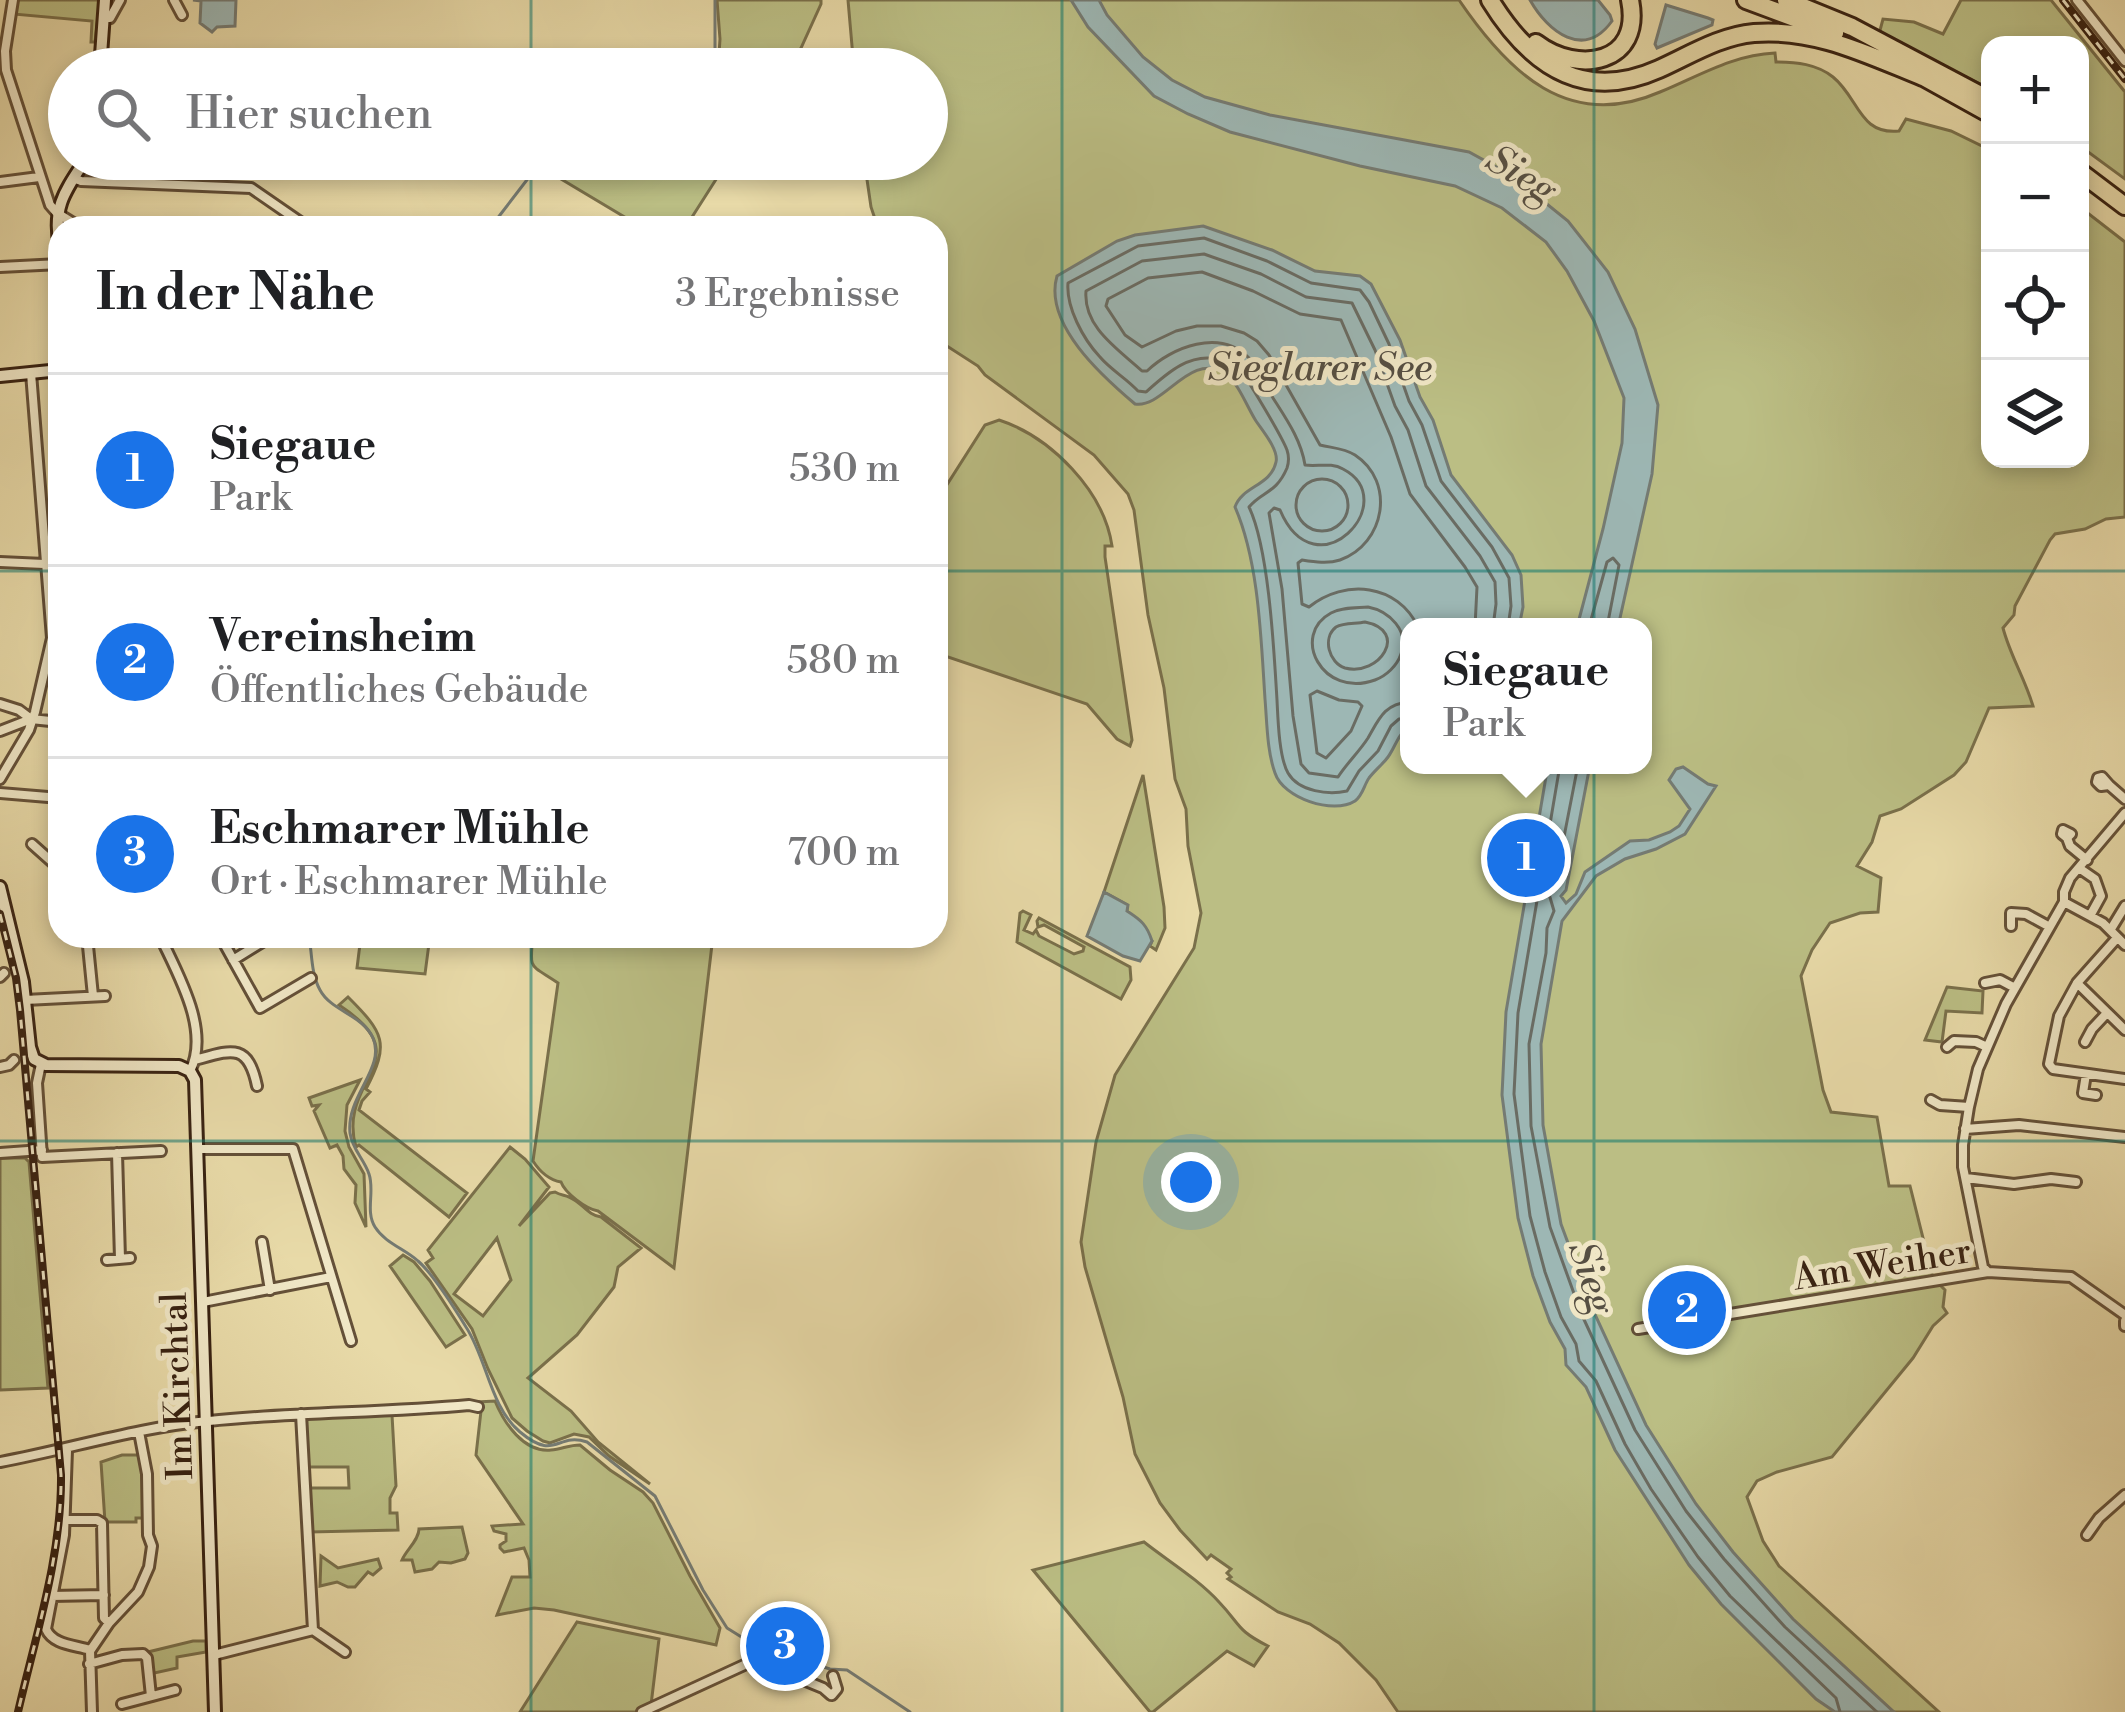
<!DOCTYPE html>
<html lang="de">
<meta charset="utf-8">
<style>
:root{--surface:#fff;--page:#f2f2f2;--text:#202124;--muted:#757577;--line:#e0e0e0;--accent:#1a73e8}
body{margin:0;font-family:"Libre Bodoni",serif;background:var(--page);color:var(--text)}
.controls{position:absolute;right:36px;top:36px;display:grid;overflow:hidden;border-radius:24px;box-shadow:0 6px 18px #0003}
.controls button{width:108px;height:108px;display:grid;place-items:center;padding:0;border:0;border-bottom:3px solid var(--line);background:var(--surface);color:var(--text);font:60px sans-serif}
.you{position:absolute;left:1191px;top:1182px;width:42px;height:42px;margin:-30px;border:9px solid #fff;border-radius:50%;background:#1a73e8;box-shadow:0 0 0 18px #1a73e833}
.badge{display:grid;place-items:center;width:78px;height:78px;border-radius:50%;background:var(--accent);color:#fff;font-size:39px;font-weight:700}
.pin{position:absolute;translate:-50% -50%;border:6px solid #fff;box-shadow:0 3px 12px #0006}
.popup{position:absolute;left:1400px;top:618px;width:252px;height:156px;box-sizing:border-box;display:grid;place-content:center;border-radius:24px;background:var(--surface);filter:drop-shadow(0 3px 9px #0005);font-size:39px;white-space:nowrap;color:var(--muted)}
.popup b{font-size:45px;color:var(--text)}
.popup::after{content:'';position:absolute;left:50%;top:100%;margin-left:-24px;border:24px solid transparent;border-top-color:var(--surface)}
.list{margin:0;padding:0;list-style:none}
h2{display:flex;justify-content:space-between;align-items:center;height:156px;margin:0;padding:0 48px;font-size:51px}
h2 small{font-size:39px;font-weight:400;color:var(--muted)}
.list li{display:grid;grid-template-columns:78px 1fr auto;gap:36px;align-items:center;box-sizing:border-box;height:192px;padding:0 48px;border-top:3px solid var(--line)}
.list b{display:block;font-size:45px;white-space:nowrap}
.list p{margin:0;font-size:39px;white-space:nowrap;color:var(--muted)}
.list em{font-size:39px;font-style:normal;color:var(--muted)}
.icon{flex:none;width:66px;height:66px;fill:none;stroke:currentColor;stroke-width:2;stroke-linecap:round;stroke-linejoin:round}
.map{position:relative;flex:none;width:2125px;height:1712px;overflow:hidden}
.search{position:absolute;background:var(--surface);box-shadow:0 6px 18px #0003;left:48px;top:48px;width:900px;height:132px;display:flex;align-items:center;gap:30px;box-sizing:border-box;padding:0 42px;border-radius:66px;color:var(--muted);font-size:45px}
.panel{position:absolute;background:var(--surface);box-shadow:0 6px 18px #0003;left:48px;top:216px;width:900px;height:732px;border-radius:36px}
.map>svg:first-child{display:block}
</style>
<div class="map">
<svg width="2125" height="1712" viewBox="0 0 2125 1712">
<rect width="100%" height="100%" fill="#e8daa8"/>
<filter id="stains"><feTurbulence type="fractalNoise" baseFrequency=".00167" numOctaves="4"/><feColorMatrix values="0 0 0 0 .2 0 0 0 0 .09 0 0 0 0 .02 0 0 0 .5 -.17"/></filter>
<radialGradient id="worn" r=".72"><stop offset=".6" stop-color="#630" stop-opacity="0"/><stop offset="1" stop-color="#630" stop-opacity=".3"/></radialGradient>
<path fill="#bbbe84" stroke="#7a704b" stroke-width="3" fill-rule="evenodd" d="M 16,0 L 100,0 L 95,42 L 91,42 L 92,21 L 13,14 Z
M 717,0 L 821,0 L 821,4 L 801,48 L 788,69 L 718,69 L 720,39 Z
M 848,0 L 1459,0 C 1508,72 1568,132 1660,92 C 1699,76 1732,55 1775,53 L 1776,62 C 1796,62 1817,64 1833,77 C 1859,98 1859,135 1899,131 L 1906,119 L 1951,131 L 1990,150 L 1990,459 L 2080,459 L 2080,207 L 2125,242 L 2125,517 L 2106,519 L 2085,529 L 2055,534 L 2050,540 L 2015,606 L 2014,615 L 2003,628 C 2010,655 2025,679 2033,706 L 1989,708 L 1966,762 L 1954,775 L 1901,809 L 1880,816 L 1872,842 L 1857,866 L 1881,878 L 1878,912 L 1860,913 L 1830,923 L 1812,950 L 1801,976 L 1823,1090 L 1831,1112 L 1877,1117 L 1889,1186 L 1910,1186 L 1933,1278 L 1945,1290 L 1943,1307 L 1947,1313 L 1933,1326 L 1913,1358 L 1832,1457 L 1777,1472 L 1757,1481 L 1747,1497 L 1763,1541 L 1779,1566 L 1939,1712 L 1398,1712 L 1376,1680 L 1339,1643 L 1310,1624 L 1278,1612 L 1228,1579 L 1231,1577 L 1227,1573 L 1231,1569 L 1211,1555 L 1207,1559 L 1180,1530 L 1160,1503 L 1135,1454 L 1123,1397 L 1085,1267 L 1081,1242 L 1096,1142 L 1115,1075 L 1194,948 L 1201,913 L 1188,846 L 1186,809 L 1175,779 L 1164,688 L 1148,615 L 1134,510 L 1128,494 L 1094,455 L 985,375 L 978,366 L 936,339 L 936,228 L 878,228 L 871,207 L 864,159 L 927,159 L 927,69 L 854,69 ZM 1409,627 L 1643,627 L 1643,765 L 1409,765 Z
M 1961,0 L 2051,0 L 2125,92 L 2125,179 L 2080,146 L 2080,45 L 1990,45 L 1990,89 L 1879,34 L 1883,19 L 1914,22 L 1943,34 Z
M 558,159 L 729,159 L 685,228 L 643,228 L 556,176 L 553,167 Z
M 999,420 C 1051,437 1104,491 1112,546 L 1105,546 L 1105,557 L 1132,740 L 1130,746 L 1117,739 L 1087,704 L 936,653 L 936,502 L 985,425 Z
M 1143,775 L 1164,907 L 1165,928 L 1156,950 L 1150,946 L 1152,941 L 1127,911 L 1127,905 L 1104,892 Z
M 1023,911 L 1031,915 L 1024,930 L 1033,934 L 1036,930 L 1039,936 L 1074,954 L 1083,951 L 1084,947 L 1044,925 L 1038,927 L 1037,921 L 1039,918 L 1130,967 L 1131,980 L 1121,999 L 1017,942 L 1020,913 Z
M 361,936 L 430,936 L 425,974 L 357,968 Z
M 533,936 L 713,936 L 674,1268 L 598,1211 C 586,1209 565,1193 561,1182 C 550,1180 540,1172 533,1161 L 558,983 C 530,964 529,971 533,936 Z
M 1947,987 L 1983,991 L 1982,1013 L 1946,1011 L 1942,1042 L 1925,1040 Z
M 348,997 C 384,1033 390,1043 366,1089 L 370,1092 L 362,1101 L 359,1110 L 467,1193 L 449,1217 L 359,1145 L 356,1147 C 336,1079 423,1060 339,1005 Z
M 360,1080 L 347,1105 L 345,1131 L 349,1147 L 364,1174 L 366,1227 L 355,1203 L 356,1185 L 344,1169 L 343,1156 L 337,1145 L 330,1148 L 314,1111 L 319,1105 L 312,1106 L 309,1098 Z
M 510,1147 L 525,1159 L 549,1187 L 519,1226 L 550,1193 L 555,1192 C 560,1195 564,1195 569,1197 C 582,1202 587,1215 601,1217 L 641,1248 L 618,1267 L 614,1287 L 577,1335 L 528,1378 L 571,1411 L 598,1442 L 650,1484 L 609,1456 L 589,1437 L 574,1434 L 550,1443 L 543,1441 L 527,1431 L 512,1418 L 488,1369 L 472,1329 L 426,1263 L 433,1258 L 428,1250 ZM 497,1238 L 511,1280 L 483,1316 L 454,1294 Z
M 0,1158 L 25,1158 L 29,1162 L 48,1388 L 0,1390 Z
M 403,1255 L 414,1262 L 430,1281 L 465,1335 L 446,1347 L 390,1266 Z
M 495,1401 C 504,1423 524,1453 551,1450 C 562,1449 569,1445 580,1445 L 610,1470 L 643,1492 L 653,1503 L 690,1576 L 720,1628 L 716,1645 L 554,1610 L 534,1608 L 497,1615 L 512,1577 L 530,1577 L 529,1560 L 524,1548 L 504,1552 L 500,1548 L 500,1545 L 506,1541 L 506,1534 L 494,1531 L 492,1526 L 523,1524 L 476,1455 L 481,1411 L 478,1402 Z
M 388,1412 L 392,1415 L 396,1486 L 390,1498 L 390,1513 L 397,1513 L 398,1530 L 310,1532 L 307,1488 L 349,1488 L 348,1467 L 306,1467 L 303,1419 L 307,1416 Z
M 122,1455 L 141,1455 L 146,1518 L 136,1518 L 136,1522 L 105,1522 L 101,1462 Z
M 462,1527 L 468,1553 L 465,1559 L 451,1563 L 439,1562 L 432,1569 L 415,1572 L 412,1560 L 402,1560 C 406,1550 419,1540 419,1529 Z
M 1144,1542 C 1168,1561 1198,1579 1219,1602 C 1241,1625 1236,1630 1268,1646 L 1254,1666 L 1227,1651 L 1153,1712 L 1150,1712 L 1033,1570 Z
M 321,1556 L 338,1568 L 378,1559 L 381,1568 L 373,1575 L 368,1572 L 355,1587 L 348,1587 L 337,1582 L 320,1586 Z
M 577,1622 L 659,1639 L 651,1705 L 637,1712 L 520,1712 Z
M 193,1641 L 206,1641 L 206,1652 L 177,1657 L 177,1668 L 150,1674 L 148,1652 Z"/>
<path fill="#9db7b4" stroke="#757b73" stroke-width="3" d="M 193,0 L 236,0 L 235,26 L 217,27 L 212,32 L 200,23 L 201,1 Z
M 1071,0 L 1099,0 L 1107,15 L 1143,57 L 1172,80 L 1205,97 L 1270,115 L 1469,152 L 1511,175 L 1568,221 L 1608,272 L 1635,329 L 1658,405 L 1652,474 L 1618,627 L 1577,627 L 1603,529 L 1622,443 L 1624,398 L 1594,321 L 1567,271 L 1546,242 L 1502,208 L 1455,186 L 1360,166 L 1230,132 L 1188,114 L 1154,96 L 1088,27 Z
M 1530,0 L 1598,0 L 1610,15 L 1612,21 C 1584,60 1548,32 1530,0 Z
M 1666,5 L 1708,18 L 1713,20 L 1712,25 L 1657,48 L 1655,44 Z
M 1203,226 L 1272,250 L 1315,271 L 1360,276 L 1371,284 L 1400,340 L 1420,397 L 1433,420 L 1451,475 L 1512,555 L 1521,575 L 1523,607 L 1519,627 L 1409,627 L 1409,727 C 1397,735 1396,746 1388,757 C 1383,764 1375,770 1369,778 C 1364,785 1363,795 1355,801 C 1333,815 1283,798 1275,773 C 1267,751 1267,723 1265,699 C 1261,639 1259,562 1235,507 C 1242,486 1271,486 1276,462 C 1279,450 1262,430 1256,421 C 1247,407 1239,384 1226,374 C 1190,350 1164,409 1135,404 C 1103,377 1043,324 1057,276 L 1117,241 L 1135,235 Z
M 1548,765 L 1590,765 L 1566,890 L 1561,896 L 1566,903 L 1576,894 L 1585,872 L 1630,841 L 1649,840 L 1670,832 L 1679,826 L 1690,809 L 1669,780 L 1676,769 L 1683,767 L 1708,784 L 1716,786 L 1685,834 L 1656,849 L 1625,859 L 1596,876 L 1562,921 L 1541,1044 L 1543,1125 L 1561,1224 L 1592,1308 L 1646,1425 L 1696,1504 L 1733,1552 L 1793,1619 L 1894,1712 L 1835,1712 L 1816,1699 L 1721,1604 L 1689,1565 L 1615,1450 L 1586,1387 L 1566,1365 L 1565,1349 L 1550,1322 L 1533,1276 L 1518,1218 L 1502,1095 L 1506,1012 Z
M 1104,892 L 1128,905 L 1127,911 C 1141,920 1147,925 1152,941 L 1140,961 L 1123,956 L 1087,936 Z"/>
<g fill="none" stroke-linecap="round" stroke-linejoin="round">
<path stroke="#6a6c63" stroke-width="3" d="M1296 505a26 26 0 1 1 52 0a26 26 0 1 1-52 0Z
M 1368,607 C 1389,611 1410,631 1401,654 C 1397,666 1386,676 1375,680 C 1322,699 1290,635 1331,613 C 1342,607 1356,608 1368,607 Z
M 1365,622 C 1410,631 1379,677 1345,668 C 1329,663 1322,638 1336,627 C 1344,622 1356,624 1365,622 Z
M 1418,627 C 1398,584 1345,578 1309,607 L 1302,604 L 1298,563 L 1302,560 C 1315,562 1328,564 1340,560 C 1385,544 1396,482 1355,455 C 1344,448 1332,448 1320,445 L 1269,355 L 1257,341 L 1244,333 L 1221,326 L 1197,326 L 1176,331 L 1142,347 L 1125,335 L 1106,306 L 1108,299 L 1148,278 L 1202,272 L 1253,291 L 1300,314 L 1341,320 L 1391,437 L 1410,494 L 1465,567 L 1477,587 L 1475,627
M 1589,627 L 1607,562 L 1613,558 L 1619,565 L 1607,627
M 1317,691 L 1339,700 L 1358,702 L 1362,706 L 1351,731 L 1326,758 L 1317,753 L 1310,695 Z
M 1409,702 C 1384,704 1379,719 1368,738 C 1359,752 1347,763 1338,777 L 1309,773 L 1301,764 L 1293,716 L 1282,589 L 1269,513 L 1274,508 L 1280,510 C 1316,595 1404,501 1343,469 C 1331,462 1317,467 1305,465 C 1301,440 1287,420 1273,398 C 1265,385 1260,369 1249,358 C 1220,328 1172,347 1147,371 L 1142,371 C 1118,349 1083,327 1086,291 L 1142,261 L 1204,254 L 1261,274 L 1306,297 L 1352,303 L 1375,350 L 1395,406 L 1408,430 L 1426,486 L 1480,556 L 1495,582 L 1496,604 L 1493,627
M 1409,718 L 1399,719 L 1391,726 L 1378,751 L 1359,771 L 1347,791 C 1329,795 1299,792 1288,773 C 1279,757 1278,720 1277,700 C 1274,651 1269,549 1249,507 C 1262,491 1276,494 1287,468 C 1289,462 1289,456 1287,450 C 1282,437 1247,377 1238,368 C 1234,365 1227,361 1221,360 C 1191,351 1167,373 1146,392 L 1138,391 C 1126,378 1111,370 1100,357 C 1083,339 1066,307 1068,283 L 1138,246 L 1204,238 L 1267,261 L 1311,283 L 1360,290 L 1369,302 L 1389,344 L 1409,401 L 1422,425 L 1441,481 L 1492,547 L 1509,578 L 1511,606 L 1508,627
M 1560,765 L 1518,1013 L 1514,1094 L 1530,1216 L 1545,1272 L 1561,1317 L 1576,1344 L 1579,1361 L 1596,1381 L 1625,1444 L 1651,1489 L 1698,1557 L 1730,1596 L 1836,1698 L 1840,1712
M 1578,765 L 1555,883 L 1549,894 L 1554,911 L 1547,928 L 1546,953 L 1529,1044 L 1531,1126 L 1550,1227 L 1581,1313 L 1635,1430 L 1686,1511 L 1724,1559 L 1785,1627 L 1877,1712"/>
<path stroke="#757b73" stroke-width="3" d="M 715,69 L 715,0
M 490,228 L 543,159
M 309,936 C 312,953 311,974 320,990 C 331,1011 363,1015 373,1038 C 386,1068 346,1096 350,1133 C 352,1149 364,1159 369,1174 C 375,1191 365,1211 375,1227 C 385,1243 405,1249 418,1261 C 433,1274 455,1309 466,1327 C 487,1359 490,1407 520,1432 C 556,1462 556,1432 587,1442 L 655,1496 L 703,1590 L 727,1628 L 743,1638 L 779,1652
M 788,1656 L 830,1669 L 847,1670 L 910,1712"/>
<defs>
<path id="street" d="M 13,0 L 5,51 L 6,70 L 50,205 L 57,213 L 81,228
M 174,0 L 182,15
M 2077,0 L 2125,61
M 104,18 L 110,18 L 120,0
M 73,178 L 81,181 L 251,188 L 309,228
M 0,182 L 39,177
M 0,267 L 60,264
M 0,562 L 44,564
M 0,704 L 19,710 L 31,719
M 0,731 L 31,719 L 60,722
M 0,779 L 29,730 L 35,712 L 52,638 L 31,373
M 2109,785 L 2102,777 L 2098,778 L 2097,782 L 2101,786 L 2109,785 L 2125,799
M 0,793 L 60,798
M 2067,838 L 2062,834 L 2063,830 L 2071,834 L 2067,838 L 2070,846 L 2087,860
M 32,844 L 60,869
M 2079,868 L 2095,879 L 2101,896 L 2090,916
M 2064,902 L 2103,923 L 2125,945
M 2011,926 L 2011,913 L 2026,914 L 2048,926
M 2111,929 L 2125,906
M 87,936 L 93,996
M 160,936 C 177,973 211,1030 190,1071
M 220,936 L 260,1008 L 311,978
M 2117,938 L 2077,983 L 2125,1030
M 233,960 L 272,936
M 0,977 L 4,973
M 1985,983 L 2000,980 L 2015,988
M 2077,983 L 2059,1016 L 2049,1064 L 2053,1069 L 2125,1079
M 25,1000 L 105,996
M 2085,1042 L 2092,1029 L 2107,1013
M 1947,1047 L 1954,1041 L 1976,1042 L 1987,1047
M 195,1060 C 231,1050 248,1042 257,1086
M 41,1064 L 37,1083 L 42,1157 L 161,1151
M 0,1067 L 9,1065 L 14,1060
M 2086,1074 L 2083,1093 L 2096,1095
M 1931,1100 L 1940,1105 L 1969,1107
M 1965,1129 L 2019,1125 L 2125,1137
M 199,1149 L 293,1149 L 351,1341
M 0,1153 L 42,1150
M 117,1153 L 120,1259
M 1966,1178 L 2014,1184 L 2051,1179 L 2076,1182
M 262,1242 L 270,1290
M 107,1260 L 130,1258
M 1988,1272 L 1983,1267 L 1963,1167 L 1963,1145 L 1969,1107 L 1978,1069 L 2006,1004 L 2064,902 L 2064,892 L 2070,878 L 2125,813
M 203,1302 L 331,1277
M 2125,1321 L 2125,1326
M 1638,1329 L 1988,1272 L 2071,1277 L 2125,1315
M 301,1414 L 313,1630
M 67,1450 L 64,1535 L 46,1629 C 53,1645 74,1645 90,1650
M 0,1462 C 70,1449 138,1427 209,1421 C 295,1412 382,1413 469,1405 L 478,1407
M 64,1520 L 97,1520 L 102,1523 L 104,1618 L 109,1623
M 2087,1535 L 2099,1518 L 2125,1495
M 51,1596 L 104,1595
M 214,1655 L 313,1630 L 345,1652
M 89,1664 L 122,1655 L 143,1654 L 147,1658 L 151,1696
M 832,1695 L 837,1689 L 833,1676
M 122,1704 L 175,1690
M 92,1712 L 90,1651 L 109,1623 L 138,1592 L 149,1567 L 152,1546 L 148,1535 L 147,1474 L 139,1432
M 642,1712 L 755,1660 L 823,1688 L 831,1695"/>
<path id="secondary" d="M 100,69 L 105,0
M 60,247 C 52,207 65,191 86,159
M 0,376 L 60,370
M 0,887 L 23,982 L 30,1047 L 34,1059 L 46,1065 L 179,1066 L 190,1071 L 195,1080 L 215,1712"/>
<path id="highway" d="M 1490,0 C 1530,65 1583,103 1659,69 C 1690,55 1720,36 1754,33 C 1815,28 1868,55 1923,77
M 1746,0 L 1835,33
M 1786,0 L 1852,27 L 1990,100
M 1536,43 C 1578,75 1643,64 1630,0
M 1918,74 L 1990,114
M 2080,172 L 2125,206"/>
</defs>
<use href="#street" stroke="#645038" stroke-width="14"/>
<use href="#secondary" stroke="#382212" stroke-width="16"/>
<use href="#highway" stroke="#382212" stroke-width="22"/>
<use href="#street" stroke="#f0e7c6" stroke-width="8"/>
<use href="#secondary" stroke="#f0e7c6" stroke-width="10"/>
<use href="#highway" stroke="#e8daa8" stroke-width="16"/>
<defs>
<path id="rail" d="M 2063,0 L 2125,79
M 0,914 L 16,978 L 20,1010 L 61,1475 C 62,1555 36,1634 18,1712"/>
</defs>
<use href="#rail" stroke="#382212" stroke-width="8"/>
<use href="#rail" stroke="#f0e7c6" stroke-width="3" stroke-dasharray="9" stroke-linecap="butt"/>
</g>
<path fill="none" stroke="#0f766e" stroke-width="3" stroke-opacity="0.55" d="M 531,0 L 531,69M 1062,0 L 1062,1712M 1594,0 L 1594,1712M 531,159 L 531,228M 0,571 L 60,571M 936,571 L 2125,571M 531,936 L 531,1712M 0,1141 L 2125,1141"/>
<g text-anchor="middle" stroke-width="10" stroke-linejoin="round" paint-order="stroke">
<g font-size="36" fill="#382212" stroke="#f0e7c6">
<text transform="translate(1882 1263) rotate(-9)" y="13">Am Weiher</text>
<text transform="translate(176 1386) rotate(-92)" y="13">Im Kirchtal</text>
</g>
<g font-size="39" font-style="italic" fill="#564f43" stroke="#f0e7c6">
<text transform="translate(1522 173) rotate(31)" y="14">Sieg</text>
<text x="1320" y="380">Sieglarer See</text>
<text transform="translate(1593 1277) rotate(72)" y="14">Sieg</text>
</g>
</g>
<rect width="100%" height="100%" filter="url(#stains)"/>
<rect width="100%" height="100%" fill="url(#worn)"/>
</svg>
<div class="controls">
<button>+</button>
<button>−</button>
<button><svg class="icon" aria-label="locate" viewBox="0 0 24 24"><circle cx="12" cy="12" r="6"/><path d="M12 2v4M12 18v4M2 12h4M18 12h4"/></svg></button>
<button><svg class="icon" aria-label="layers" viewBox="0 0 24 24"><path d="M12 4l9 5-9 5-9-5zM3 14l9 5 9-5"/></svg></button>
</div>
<div class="you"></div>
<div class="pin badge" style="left:1526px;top:858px">1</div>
<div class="popup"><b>Siegaue</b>Park</div>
<div class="pin badge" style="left:1687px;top:1310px">2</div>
<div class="pin badge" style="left:785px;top:1646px">3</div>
<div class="search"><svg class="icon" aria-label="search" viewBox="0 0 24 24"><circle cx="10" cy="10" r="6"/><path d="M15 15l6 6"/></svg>Hier suchen</div>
<section class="panel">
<h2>In der Nähe<small>3 Ergebnisse</small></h2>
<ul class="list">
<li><span class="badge">1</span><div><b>Siegaue</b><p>Park</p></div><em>530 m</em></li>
<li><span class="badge">2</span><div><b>Vereinsheim</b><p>Öffentliches Gebäude</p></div><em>580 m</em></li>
<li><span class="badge">3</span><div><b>Eschmarer Mühle</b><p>Ort · Eschmarer Mühle</p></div><em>700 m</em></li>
</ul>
</section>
</div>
